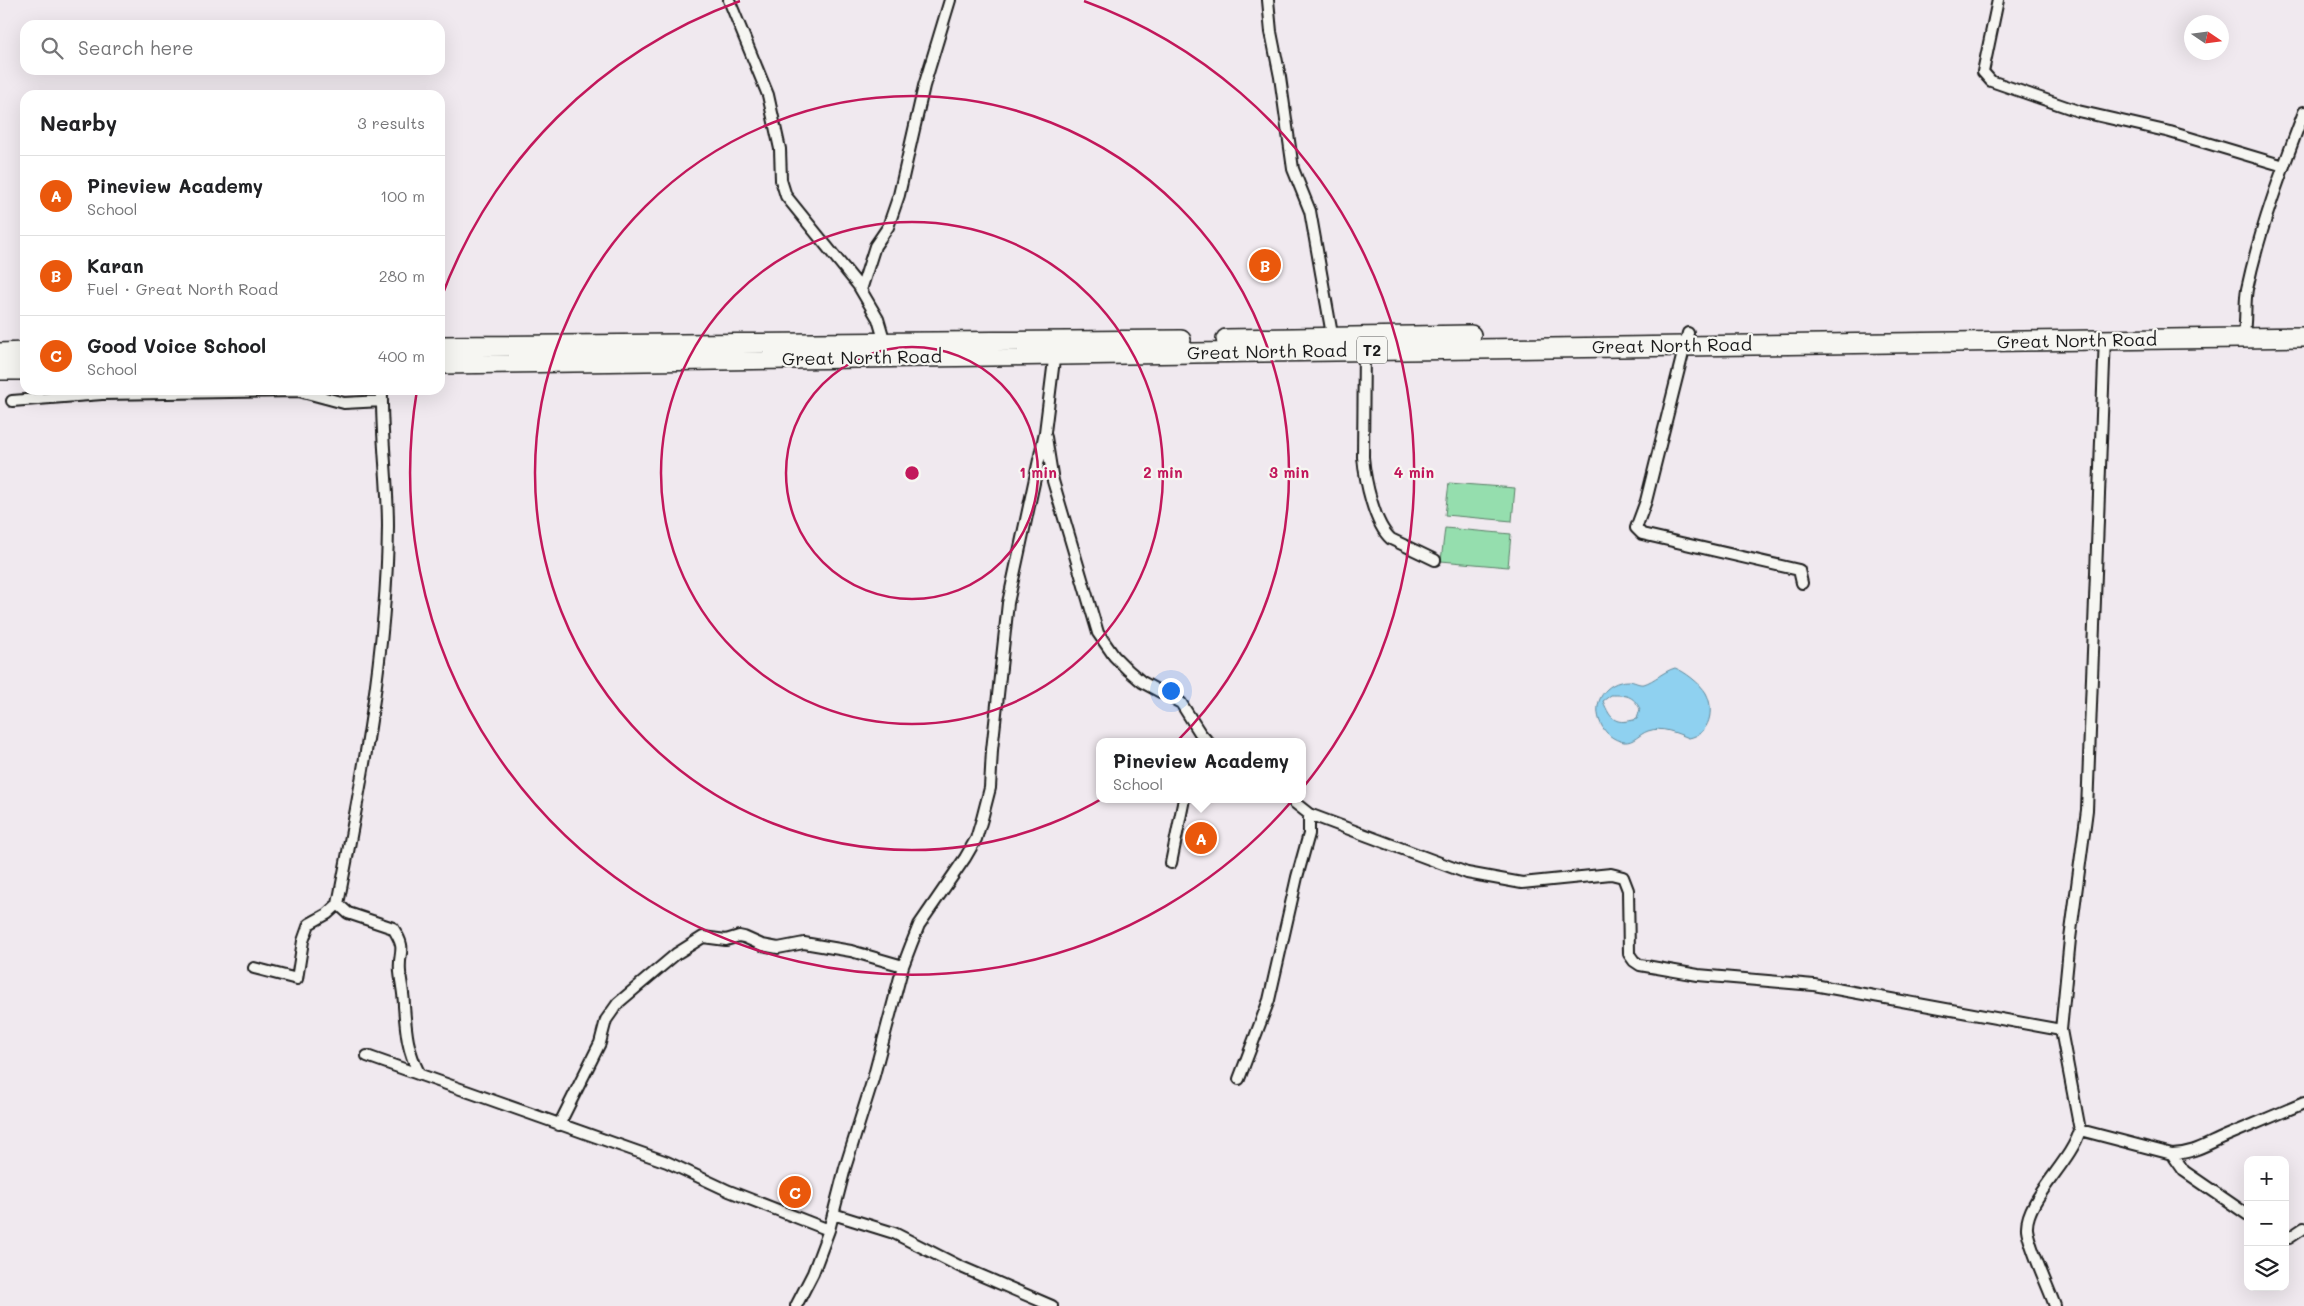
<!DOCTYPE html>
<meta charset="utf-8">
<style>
:root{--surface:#fff;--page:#f2f2f2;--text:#202124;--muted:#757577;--line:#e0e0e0;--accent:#ea580c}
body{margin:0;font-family:Mali,sans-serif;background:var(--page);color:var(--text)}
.controls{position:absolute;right:15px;bottom:15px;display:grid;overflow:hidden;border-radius:10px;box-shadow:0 5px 20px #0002}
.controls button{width:45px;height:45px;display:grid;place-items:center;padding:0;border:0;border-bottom:1px solid var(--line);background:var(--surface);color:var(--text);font:25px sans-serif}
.compass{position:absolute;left:2184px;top:15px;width:45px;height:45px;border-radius:50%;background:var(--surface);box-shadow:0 5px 20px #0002;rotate:103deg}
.you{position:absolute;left:1170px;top:690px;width:18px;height:18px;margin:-12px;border:4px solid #fff;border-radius:50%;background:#1a73e8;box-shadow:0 0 0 8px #1a73e833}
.badge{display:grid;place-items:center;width:32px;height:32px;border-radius:50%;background:var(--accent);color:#fff;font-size:16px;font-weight:700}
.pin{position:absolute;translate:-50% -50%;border:2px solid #fff;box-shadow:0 1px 5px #0006}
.popup{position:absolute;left:1096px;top:738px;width:210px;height:65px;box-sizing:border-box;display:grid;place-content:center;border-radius:10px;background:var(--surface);filter:drop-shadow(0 1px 4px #0005);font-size:16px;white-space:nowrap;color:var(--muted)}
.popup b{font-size:19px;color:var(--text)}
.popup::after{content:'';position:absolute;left:50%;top:100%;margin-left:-10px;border:10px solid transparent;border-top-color:var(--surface)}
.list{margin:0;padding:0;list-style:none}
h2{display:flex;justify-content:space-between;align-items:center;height:65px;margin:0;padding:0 20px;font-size:21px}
h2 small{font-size:16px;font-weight:400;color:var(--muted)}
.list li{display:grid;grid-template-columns:32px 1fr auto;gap:15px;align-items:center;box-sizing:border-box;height:80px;padding:0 20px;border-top:1px solid var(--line)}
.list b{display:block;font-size:19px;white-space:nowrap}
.list p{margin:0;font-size:16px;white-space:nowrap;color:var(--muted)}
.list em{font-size:16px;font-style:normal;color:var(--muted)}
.icon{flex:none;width:28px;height:28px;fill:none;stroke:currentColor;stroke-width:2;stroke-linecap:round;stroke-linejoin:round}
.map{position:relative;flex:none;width:2304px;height:1306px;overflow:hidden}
.search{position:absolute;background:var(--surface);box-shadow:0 5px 20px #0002;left:20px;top:20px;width:425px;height:55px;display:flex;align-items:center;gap:12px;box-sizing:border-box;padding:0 18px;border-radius:15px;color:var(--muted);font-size:19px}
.panel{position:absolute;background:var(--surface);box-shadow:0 5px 20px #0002;left:20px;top:90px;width:425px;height:305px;border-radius:15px}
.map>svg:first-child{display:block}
</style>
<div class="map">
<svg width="2304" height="1306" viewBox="0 0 2304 1306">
<rect width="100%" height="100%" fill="#f0e9ef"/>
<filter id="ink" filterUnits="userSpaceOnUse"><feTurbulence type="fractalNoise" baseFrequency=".02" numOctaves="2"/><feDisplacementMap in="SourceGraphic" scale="10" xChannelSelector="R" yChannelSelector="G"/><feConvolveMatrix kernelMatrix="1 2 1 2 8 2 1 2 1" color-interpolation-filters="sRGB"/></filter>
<g filter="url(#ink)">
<path fill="#95deae" stroke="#587d65" d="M 1449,483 L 1515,488 L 1512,521 L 1445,515 Z
M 1445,528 L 1511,534 L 1508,567 L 1441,561 Z"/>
<path fill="#8fd1f0" stroke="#61899b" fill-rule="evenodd" d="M 1675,668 C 1684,671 1701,684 1706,693 C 1715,710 1710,734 1689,738 C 1676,733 1662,726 1648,731 C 1639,734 1634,743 1624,742 C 1613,740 1605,733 1601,724 C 1591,703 1605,681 1629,681 C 1633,681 1639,685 1644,684 C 1654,681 1664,671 1675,668 ZM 1611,695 C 1626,695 1633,695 1640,709 L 1637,719 C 1616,725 1611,721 1603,701 Z"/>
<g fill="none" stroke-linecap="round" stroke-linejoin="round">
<defs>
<path id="street" d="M 729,0 L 768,95 L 780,149 L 781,180 L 786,196 L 858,285 L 878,319 L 886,346
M 1268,0 L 1271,32 L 1280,77 L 1293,169 L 1310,211 L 1333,340
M 1998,0 L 1983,72 L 1991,81 L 2078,111 L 2170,132 L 2284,166
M 861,290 L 875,246 L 888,227 L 899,195 L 924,86 L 950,0
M 1688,333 L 1646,501 L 1636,528 L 1642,534 L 1799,570 L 1802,583
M 2243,338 C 2247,322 2244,305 2247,289 C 2260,228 2282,170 2304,112
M 1364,348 L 1363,457 C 1365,480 1374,524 1391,539 L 1435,560
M 12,401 L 102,394 L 299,391 L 344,403 L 382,401
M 1046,437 L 1053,481 L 1098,633 L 1114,656 L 1128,670 L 1142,682 L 1181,703 L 1200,733 L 1208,742
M 1290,799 L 1309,814 L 1467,873 L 1522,883 L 1611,874 L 1623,877 L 1628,890 L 1629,954 L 1634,961 L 1640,965 L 1698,975 L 1814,985 L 2061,1030
M 1171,863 L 1184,799
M 338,904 L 348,913 L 393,928 C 408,952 398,949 400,972 C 401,983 404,995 404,1006 C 406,1032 407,1049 419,1073
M 254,968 L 297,979 L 303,941 L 309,924 L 327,914 L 338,904 C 362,781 387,652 388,526 C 388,481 381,435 382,390
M 367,1056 L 667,1162 L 729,1191 L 829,1230
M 1239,1079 L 1269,1000 L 1297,877 L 1309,834 L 1309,814
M 559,1125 L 600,1043 L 606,1020 L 618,1003 L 676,954 L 703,937 L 726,940 L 739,936 L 744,937 L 762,945 L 778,948 L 804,943 L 851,951 L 903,966
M 2080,1130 L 2172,1154 C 2195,1153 2205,1145 2226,1136 C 2252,1125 2278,1114 2304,1103
M 2172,1154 L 2184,1171 L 2248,1215
M 833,1214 L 894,1233 L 959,1266 L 1052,1306
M 2285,1236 L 2289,1238 L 2304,1228
M 796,1306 L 813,1273 L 829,1230 L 845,1168 L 873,1079 L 903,966 L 911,945 L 919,925 L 965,858 L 976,839 L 982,819 L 990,788 L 992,750 L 1008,603 L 1045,432 L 1055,352
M 2055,1306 C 2048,1286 2029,1247 2027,1229 C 2025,1200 2072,1161 2080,1130 L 2061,1030 L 2070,939 L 2087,810 L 2105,336"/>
<path id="highway" d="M 1226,339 L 1471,335
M 440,346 L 1181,340
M 0,353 L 25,352
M 440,364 L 2304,337
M 0,370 L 25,370"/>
</defs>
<use href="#street" stroke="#1c1c1c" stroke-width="14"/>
<use href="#highway" stroke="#1c1c1c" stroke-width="22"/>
<use href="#street" stroke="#f6f6f2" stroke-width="10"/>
<use href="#highway" stroke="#f6f6f2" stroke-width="19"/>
</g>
</g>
<g fill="none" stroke="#c2185b" stroke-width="2.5">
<circle cx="912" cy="473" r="126"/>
<circle cx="912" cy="473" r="251"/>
<circle cx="912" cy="473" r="377"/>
<path d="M440 301A502 502 0 0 1 740 1M1084 1A502 502 0 1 1 417 390"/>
</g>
<g text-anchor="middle" stroke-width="4.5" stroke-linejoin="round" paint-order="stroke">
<rect fill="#f6f6f2" stroke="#5d5d5c" stroke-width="1" x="1357" y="336.5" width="30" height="27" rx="4"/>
<g font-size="16" font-weight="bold" fill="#1c1c1c">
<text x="1372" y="356">T2</text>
</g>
<g font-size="18" fill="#1c1c1c" stroke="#f6f6f2">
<text transform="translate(2077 341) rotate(-1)" y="6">Great North Road</text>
<text transform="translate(1672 346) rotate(-1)" y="6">Great North Road</text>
<text transform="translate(1267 352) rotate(-1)" y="6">Great North Road</text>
<text transform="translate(862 358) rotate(-1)" y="6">Great North Road</text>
</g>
</g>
<circle cx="912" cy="473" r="8" fill="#c2185b" stroke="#f6f6f2" stroke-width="2.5"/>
<g font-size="15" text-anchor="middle" font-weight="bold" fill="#c2185b" stroke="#f6f6f2" stroke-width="4.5" stroke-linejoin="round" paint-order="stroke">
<text x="1038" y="478">1 min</text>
<text x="1163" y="478">2 min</text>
<text x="1289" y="478">3 min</text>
<text x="1414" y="478">4 min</text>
</g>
</svg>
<div class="controls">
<button>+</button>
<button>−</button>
<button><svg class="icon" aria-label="layers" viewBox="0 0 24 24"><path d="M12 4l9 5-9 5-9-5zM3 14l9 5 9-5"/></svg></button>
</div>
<svg class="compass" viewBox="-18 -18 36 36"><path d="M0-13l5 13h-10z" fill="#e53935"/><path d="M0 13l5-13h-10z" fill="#757577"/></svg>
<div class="you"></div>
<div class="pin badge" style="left:1201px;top:838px">A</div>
<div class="popup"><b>Pineview Academy</b>School</div>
<div class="pin badge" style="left:1265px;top:265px">B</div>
<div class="pin badge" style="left:795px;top:1192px">C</div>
<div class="search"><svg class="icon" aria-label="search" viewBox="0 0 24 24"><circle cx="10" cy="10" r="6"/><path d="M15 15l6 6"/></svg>Search here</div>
<section class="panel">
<h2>Nearby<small>3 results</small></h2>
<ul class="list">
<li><span class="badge">A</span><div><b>Pineview Academy</b><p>School</p></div><em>100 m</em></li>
<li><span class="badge">B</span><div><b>Karan</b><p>Fuel · Great North Road</p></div><em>280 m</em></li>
<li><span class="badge">C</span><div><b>Good Voice School</b><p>School</p></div><em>400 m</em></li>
</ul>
</section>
</div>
